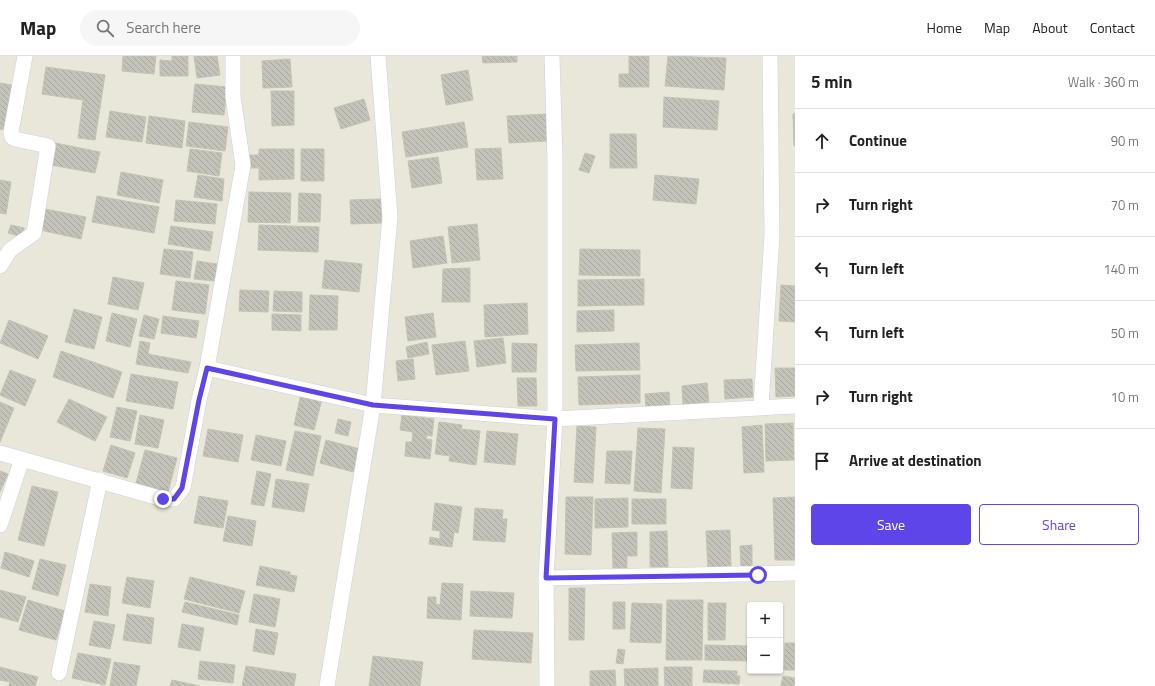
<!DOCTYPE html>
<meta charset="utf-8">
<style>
:root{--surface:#fff;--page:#f6f6f6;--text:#222;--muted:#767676;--line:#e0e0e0;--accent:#5e45e9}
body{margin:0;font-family:"Titillium Web",sans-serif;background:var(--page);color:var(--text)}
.controls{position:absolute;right:12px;bottom:12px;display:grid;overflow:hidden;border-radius:4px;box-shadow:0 1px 3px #0004}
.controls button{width:36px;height:36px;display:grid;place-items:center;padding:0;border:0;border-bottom:1px solid var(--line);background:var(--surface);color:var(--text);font:20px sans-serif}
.stop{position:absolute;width:12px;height:12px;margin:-9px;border:3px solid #5e45e9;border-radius:50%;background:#fff}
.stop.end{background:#5e45e9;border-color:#fff;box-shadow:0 1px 4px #0008}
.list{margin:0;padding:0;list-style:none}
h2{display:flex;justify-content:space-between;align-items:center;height:52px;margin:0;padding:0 16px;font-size:17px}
h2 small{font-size:13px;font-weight:400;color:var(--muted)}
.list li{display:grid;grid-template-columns:26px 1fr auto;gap:12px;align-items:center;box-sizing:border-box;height:64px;padding:0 16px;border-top:1px solid var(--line)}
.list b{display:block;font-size:15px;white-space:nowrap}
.list em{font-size:13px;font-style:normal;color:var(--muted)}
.actions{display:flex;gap:8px;padding:12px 16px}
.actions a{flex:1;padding:9px 0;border:1px solid var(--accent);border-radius:4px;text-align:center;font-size:14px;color:var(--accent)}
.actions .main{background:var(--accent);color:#fff}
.icon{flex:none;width:22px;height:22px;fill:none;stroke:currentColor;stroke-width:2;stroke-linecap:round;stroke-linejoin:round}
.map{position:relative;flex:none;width:795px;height:630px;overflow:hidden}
header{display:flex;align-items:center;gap:24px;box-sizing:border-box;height:56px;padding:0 20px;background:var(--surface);border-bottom:1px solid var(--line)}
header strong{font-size:19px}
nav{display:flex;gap:22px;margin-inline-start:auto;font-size:14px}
.search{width:280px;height:36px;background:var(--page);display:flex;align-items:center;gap:10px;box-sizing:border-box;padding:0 14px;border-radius:22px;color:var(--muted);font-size:15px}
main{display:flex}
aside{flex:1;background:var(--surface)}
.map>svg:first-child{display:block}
</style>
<header>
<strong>Map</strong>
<div class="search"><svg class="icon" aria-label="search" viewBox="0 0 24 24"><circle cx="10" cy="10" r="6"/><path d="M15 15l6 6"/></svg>Search here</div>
<nav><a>Home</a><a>Map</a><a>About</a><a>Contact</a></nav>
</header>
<main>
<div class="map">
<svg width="795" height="630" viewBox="0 0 795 630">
<defs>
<pattern id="building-back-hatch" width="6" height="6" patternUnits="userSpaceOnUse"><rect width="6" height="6" fill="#c3c3b9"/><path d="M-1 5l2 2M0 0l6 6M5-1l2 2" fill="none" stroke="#a7a79f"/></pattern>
</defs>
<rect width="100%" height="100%" fill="#e8e7d9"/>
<path fill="url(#building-back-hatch)" stroke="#c3c3b3" d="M 123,0 L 156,0 L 154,18 L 122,15 Z
M 172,0 L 188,0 L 188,20 L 160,20 L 160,4 L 172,5 Z
M 194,0 L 217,0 L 220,19 L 197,22 Z
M 482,0 L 517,0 L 517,6 L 483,7 Z
M 629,0 L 649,0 L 649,31 L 619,31 L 619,18 L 629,18 Z
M 668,0 L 726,2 L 724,34 L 665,30 Z
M 290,3 L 292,31 L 263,32 L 262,5 Z
M 46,11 L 105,19 L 95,84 L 78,82 L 83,44 L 42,38 Z
M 468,14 L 473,44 L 446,49 L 441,19 Z
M 0,27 L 12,29 L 5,74 L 0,73 Z
M 195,28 L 227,31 L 224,59 L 192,56 Z
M 271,35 L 294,35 L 294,69 L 272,70 Z
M 664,41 L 719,45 L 717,74 L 663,71 Z
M 364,43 L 370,64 L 341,73 L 334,52 Z
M 110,55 L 146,61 L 142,86 L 106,81 Z
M 546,58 L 547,85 L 509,87 L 507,60 Z
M 793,58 L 795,58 L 795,90 L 794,90 Z
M 149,60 L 185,65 L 182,92 L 146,87 Z
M 189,66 L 228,71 L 225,95 L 186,90 Z
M 464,66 L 468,91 L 406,101 L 402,76 Z
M 610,78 L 636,78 L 637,112 L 610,112 Z
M 55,87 L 100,96 L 95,117 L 51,109 Z
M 501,92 L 503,123 L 477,124 L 475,93 Z
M 190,93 L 222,97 L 219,120 L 187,115 Z
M 259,93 L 294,93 L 294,123 L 259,124 L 259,112 L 248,112 L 248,99 L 259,99 Z
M 301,93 L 324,93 L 324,125 L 301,125 Z
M 585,97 L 595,100 L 589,117 L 579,114 Z
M 438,101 L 442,127 L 412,132 L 408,105 Z
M 121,116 L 163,124 L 159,147 L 117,139 Z
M 198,119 L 224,123 L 222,145 L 194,141 Z
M 655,119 L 699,123 L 696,148 L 653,144 Z
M 0,124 L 11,126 L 6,158 L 0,157 Z
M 249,136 L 291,137 L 290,167 L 248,166 Z
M 299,137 L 321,138 L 320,166 L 298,166 Z
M 97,140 L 159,151 L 154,177 L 92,166 Z
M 381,143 L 382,167 L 351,168 L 350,144 Z
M 176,144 L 217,148 L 215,168 L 174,165 Z
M 45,153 L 86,161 L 81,183 L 40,174 Z
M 477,168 L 480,204 L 452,207 L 448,171 Z
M 11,169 L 24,172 L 22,181 L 8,177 Z
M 259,169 L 319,171 L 318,196 L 258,194 Z
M 171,170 L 213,176 L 210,195 L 168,188 Z
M 443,180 L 447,207 L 413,212 L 410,185 Z
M 164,193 L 193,196 L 190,222 L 160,218 Z
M 580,193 L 640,194 L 640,220 L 579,219 Z
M 325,204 L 362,208 L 359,236 L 322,232 Z
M 197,205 L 217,208 L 215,225 L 194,223 Z
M 470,212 L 470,246 L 442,246 L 443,213 Z
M 113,221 L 144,227 L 138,254 L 108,248 Z
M 644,223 L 644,249 L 578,250 L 578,224 Z
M 176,225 L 209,229 L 205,258 L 172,254 Z
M 781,229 L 795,230 L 795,266 L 779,265 Z
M 240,234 L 269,235 L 268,256 L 239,255 Z
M 274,235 L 302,236 L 302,256 L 273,255 Z
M 310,239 L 338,240 L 337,274 L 309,274 Z
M 527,247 L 528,278 L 485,281 L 484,249 Z
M 74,253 L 102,261 L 94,293 L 65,286 Z
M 614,254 L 614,275 L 577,276 L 577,255 Z
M 112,257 L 137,263 L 130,291 L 106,285 Z
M 433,257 L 436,281 L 408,285 L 405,261 Z
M 272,258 L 301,259 L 301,275 L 272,274 Z
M 144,259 L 159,263 L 154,283 L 139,280 Z
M 163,260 L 199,265 L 196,282 L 161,277 Z
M 9,264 L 48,280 L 38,303 L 0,287 Z
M 503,282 L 506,307 L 477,311 L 474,285 Z
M 140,285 L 150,287 L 148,298 L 191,306 L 188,317 L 136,308 Z
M 465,285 L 469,315 L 436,319 L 432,289 Z
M 427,286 L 429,298 L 408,302 L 406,291 Z
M 512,287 L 537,288 L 536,316 L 512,316 Z
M 639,287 L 640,314 L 576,315 L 575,289 Z
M 61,295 L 122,316 L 113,342 L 53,321 Z
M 413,303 L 415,323 L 398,325 L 396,305 Z
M 775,312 L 795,312 L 795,340 L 776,341 Z
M 10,314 L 36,324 L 25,350 L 0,339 Z
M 131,318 L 178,326 L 173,353 L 126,345 Z
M 640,319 L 640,347 L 579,349 L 578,321 Z
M 517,322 L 536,322 L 537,350 L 518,350 Z
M 752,323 L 753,341 L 725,343 L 724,324 Z
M 707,327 L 709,346 L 683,349 L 682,330 Z
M 669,336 L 670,351 L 646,354 L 645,338 Z
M 301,338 L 322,343 L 314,374 L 294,369 Z
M 69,343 L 107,361 L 95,385 L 57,366 Z
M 0,346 L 14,352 L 0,386 Z
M 117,351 L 137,355 L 130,385 L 110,381 Z
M 140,359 L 164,364 L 158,392 L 135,388 Z
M 402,359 L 434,363 L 432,380 L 427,379 L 426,383 L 432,384 L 430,403 L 405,400 L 406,386 L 412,386 L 413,376 L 400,374 Z
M 338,363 L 351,366 L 348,380 L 335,377 Z
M 439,366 L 462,369 L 461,373 L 480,375 L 476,409 L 449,405 L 450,400 L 435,398 Z
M 793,367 L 794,404 L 766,405 L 765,368 Z
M 762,369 L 764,416 L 744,417 L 742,371 Z
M 577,370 L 596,371 L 593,427 L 574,426 Z
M 638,372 L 665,373 L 661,437 L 634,435 Z
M 208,373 L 243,379 L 238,406 L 203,400 Z
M 295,375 L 321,380 L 313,420 L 286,414 Z
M 487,375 L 518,378 L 515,409 L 484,406 Z
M 256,379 L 286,385 L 281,410 L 251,404 Z
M 326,384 L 360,393 L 353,416 L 320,407 Z
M 111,389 L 135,397 L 127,422 L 103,415 Z
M 673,391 L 694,392 L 692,433 L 671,432 Z
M 145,394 L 177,402 L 168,436 L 136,427 Z
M 607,395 L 632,395 L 630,428 L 605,427 Z
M 0,415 L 8,418 L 0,436 Z
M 257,415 L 271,418 L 264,450 L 251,448 Z
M 276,423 L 309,428 L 304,456 L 272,451 Z
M 32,430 L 58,436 L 44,490 L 18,484 Z
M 199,440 L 228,445 L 223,472 L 194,467 Z
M 566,441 L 593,441 L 591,499 L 565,498 Z
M 795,441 L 795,504 L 775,504 L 773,442 Z
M 628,442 L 628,471 L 595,472 L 595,443 Z
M 632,443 L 666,443 L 666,468 L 632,468 Z
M 435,447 L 462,451 L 458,477 L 454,476 L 452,491 L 429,488 L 430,481 L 440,483 L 440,475 L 432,474 Z
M 475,452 L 503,454 L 502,463 L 507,463 L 505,486 L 473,484 Z
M 228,460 L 256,465 L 252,490 L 223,485 Z
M 730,474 L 731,512 L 708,513 L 706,475 Z
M 667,475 L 668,511 L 650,511 L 650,476 Z
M 637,476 L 637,500 L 627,500 L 627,512 L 613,512 L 612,477 Z
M 752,489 L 752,511 L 741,511 L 740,490 Z
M 5,496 L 34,505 L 29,521 L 1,512 Z
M 40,503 L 66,509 L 58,540 L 32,533 Z
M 260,510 L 290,516 L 290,519 L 297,520 L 294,536 L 256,529 Z
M 127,521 L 154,525 L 150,552 L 122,547 Z
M 190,521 L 245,535 L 239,557 L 184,543 Z
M 442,527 L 463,528 L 461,564 L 427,562 L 428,541 L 436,541 L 436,548 L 440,549 Z
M 90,528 L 111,531 L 108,560 L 85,556 Z
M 569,532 L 585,532 L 584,584 L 569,584 Z
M 0,534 L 26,541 L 18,566 L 0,561 Z
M 471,535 L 514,537 L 512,562 L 470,560 Z
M 254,538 L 280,543 L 275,571 L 249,566 Z
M 28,544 L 65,555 L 56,584 L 19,574 Z
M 667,544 L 703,544 L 702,604 L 666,604 Z
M 185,546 L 239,559 L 237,569 L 182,556 Z
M 613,546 L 625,546 L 625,573 L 613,573 Z
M 632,547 L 662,548 L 661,587 L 630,586 Z
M 708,547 L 726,547 L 725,584 L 708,584 Z
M 127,558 L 154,562 L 151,588 L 123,584 Z
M 94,565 L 115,569 L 110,593 L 89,589 Z
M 182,568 L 204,572 L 200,595 L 178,591 Z
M 256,573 L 278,577 L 274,599 L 253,595 Z
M 474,574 L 533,577 L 531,607 L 472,603 Z
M 785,587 L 795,587 L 795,614 L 784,614 Z
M 705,589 L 749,590 L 749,605 L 705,604 Z
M 618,593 L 625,594 L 623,608 L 616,607 Z
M 78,597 L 111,603 L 105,629 L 72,622 Z
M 373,600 L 423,606 L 420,630 L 369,630 Z
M 200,605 L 235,609 L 233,627 L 198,623 Z
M 114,606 L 140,610 L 136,630 L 110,630 Z
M 246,610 L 296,618 L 294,630 L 242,630 Z
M 0,611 L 38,621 L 35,630 L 9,630 L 10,626 L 0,624 Z
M 664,611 L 692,611 L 692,630 L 665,630 Z
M 658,612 L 658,630 L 625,630 L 624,613 Z
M 615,614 L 616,630 L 590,630 L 590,615 Z
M 704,614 L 737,615 L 737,620 L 740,620 L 739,628 L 703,626 Z
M 783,620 L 795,622 L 795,630 L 781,630 Z
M 172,624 L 200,630 L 170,630 Z"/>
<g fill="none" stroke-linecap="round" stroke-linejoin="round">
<defs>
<path id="minor" d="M 0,210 L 10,194 L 34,177 L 48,90 L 15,83 L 12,81 L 11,76 L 25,0
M 207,312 L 373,349 L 555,363 L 795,350
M 761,350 L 772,179 L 770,0
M 0,397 L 163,443 L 174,443 L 183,432 L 199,344 L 207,312 L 243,109 L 233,41 L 233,0
M 0,469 L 22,403
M 546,522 L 795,517
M 59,617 L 100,424
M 327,630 L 373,349 L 390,161 L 378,0
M 547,630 L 546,522 L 555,363 L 555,104 L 552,0"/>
</defs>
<use href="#minor" stroke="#d1cedf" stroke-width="16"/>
<use href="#minor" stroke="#fff" stroke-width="15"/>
</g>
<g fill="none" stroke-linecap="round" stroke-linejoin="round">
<path stroke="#5e45e9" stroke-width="5" d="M 163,443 L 174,443 L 182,432 L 199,344 L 207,312 L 373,349 L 555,363 L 546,522 L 758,519"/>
</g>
</svg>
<div class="controls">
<button>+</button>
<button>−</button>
</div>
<div class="stop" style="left:758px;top:519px"></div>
<div class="stop end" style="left:163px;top:443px"></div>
</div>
<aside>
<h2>5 min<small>Walk · 360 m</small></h2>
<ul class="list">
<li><svg class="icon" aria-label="ahead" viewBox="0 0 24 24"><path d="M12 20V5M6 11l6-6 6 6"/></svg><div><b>Continue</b></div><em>90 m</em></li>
<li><svg class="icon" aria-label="right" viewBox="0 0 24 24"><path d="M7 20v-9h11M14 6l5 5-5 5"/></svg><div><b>Turn right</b></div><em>70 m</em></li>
<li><svg class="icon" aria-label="left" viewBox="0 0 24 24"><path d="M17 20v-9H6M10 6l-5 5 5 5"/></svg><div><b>Turn left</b></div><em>140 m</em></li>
<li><svg class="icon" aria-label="left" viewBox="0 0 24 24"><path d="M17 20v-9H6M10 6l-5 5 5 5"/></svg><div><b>Turn left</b></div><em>50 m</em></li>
<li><svg class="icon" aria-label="right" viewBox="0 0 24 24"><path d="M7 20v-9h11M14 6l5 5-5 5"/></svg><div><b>Turn right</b></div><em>10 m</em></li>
<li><svg class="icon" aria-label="arrive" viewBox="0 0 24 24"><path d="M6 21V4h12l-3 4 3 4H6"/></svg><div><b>Arrive at destination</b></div></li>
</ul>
<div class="actions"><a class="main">Save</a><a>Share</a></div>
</aside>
</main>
